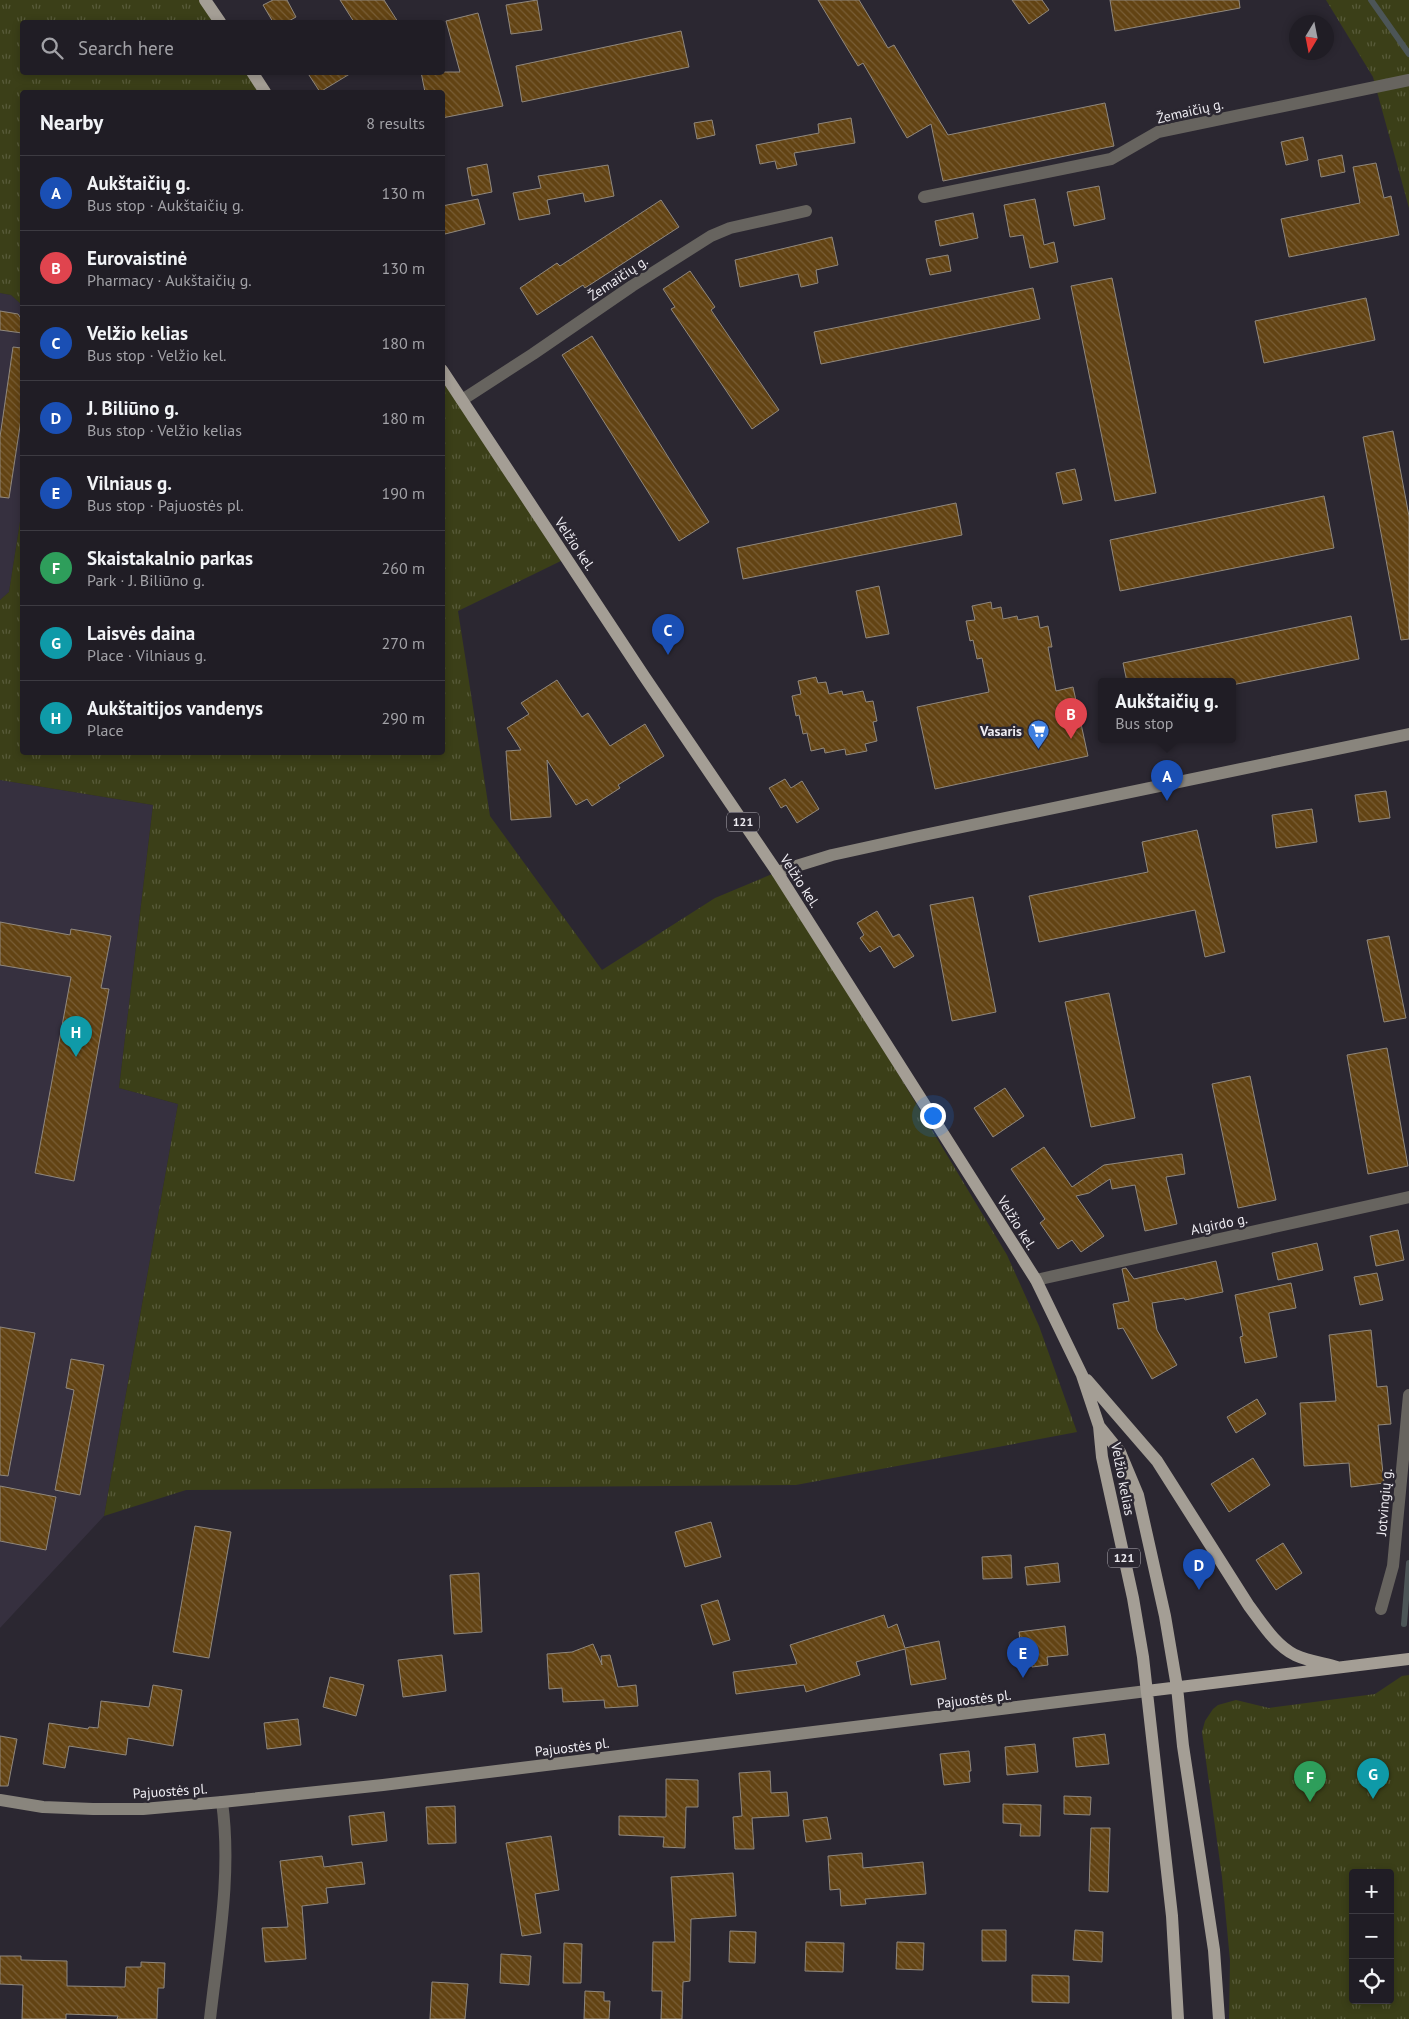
<!DOCTYPE html>
<meta charset="utf-8">
<style>
:root{--surface:#201d25;--page:#2d2a32;--text:#f1f3f6;--muted:#a2a2a7;--line:#3d3b42;--accent:#12d5b4}
body{margin:0;font-family:"PT Sans",sans-serif;background:var(--page);color:var(--text)}
.controls{position:absolute;right:15px;bottom:15px;display:grid;overflow:hidden;border-radius:5px;box-shadow:0 2px 8px #0003}
.controls button{width:45px;height:45px;display:grid;place-items:center;padding:0;border:0;border-bottom:1px solid var(--line);background:var(--surface);color:var(--text);font:25px sans-serif}
.compass{position:absolute;left:1289px;top:15px;width:45px;height:45px;border-radius:50%;background:var(--surface);box-shadow:0 2px 8px #0003;rotate:190deg}
.you{position:absolute;left:932px;top:1115px;width:18px;height:18px;margin:-12px;border:4px solid #fff;border-radius:50%;background:#1a73e8;box-shadow:0 0 0 8px #1a73e833}
.badge{display:grid;place-items:center;width:32px;height:32px;border-radius:50%;background:var(--accent);color:#fff;font-size:16px;font-weight:700}
.pin{position:absolute;translate:-50% -41px;filter:drop-shadow(0 1px 2px #0008)}
.pin::after{content:'';position:absolute;top:26px;width:18px;height:15px;background:inherit;clip-path:polygon(0 0,100% 0,50% 100%)}
.popup{position:absolute;left:1098px;top:678px;width:138px;height:65px;box-sizing:border-box;display:grid;place-content:center;border-radius:5px;background:var(--surface);filter:drop-shadow(0 1px 4px #0005);font-size:16px;white-space:nowrap;color:var(--muted)}
.popup b{font-size:19px;color:var(--text)}
.popup::after{content:'';position:absolute;left:50%;top:100%;margin-left:-10px;border:10px solid transparent;border-top-color:var(--surface)}
.list{margin:0;padding:0;list-style:none}
h2{display:flex;justify-content:space-between;align-items:center;height:65px;margin:0;padding:0 20px;font-size:21px}
h2 small{font-size:16px;font-weight:400;color:var(--muted)}
.list li{display:grid;grid-template-columns:32px 1fr auto;gap:15px;align-items:center;box-sizing:border-box;height:75px;padding:0 20px;border-top:1px solid var(--line)}
.list b{display:block;font-size:19px;white-space:nowrap}
.list p{margin:0;font-size:16px;white-space:nowrap;color:var(--muted)}
.list em{font-size:16px;font-style:normal;color:var(--muted)}
.icon{flex:none;width:28px;height:28px;fill:none;stroke:currentColor;stroke-width:2;stroke-linecap:round;stroke-linejoin:round}
.map{position:relative;flex:none;width:1409px;height:2019px;overflow:hidden}
.search{position:absolute;background:var(--surface);box-shadow:0 2px 8px #0003;left:20px;top:20px;width:425px;height:55px;display:flex;align-items:center;gap:12px;box-sizing:border-box;padding:0 18px;border-radius:5px;color:var(--muted);font-size:19px}
.panel{position:absolute;background:var(--surface);box-shadow:0 2px 8px #0003;left:20px;top:90px;width:425px;height:665px;border-radius:5px}
.map>svg:first-child{display:block}
</style>
<div class="map">
<svg width="1409" height="2019" viewBox="0 0 1409 2019">
<defs>
<pattern id="grass-tufts" width="24" height="20" patternUnits="userSpaceOnUse" patternTransform="scale(1.25)"><rect width="24" height="20" fill="#3b3f18"/><path d="M3 7l-1-3M5 7V3M7 7l1-3M15 17l-1-3M17 17v-4M19 17l1-3" fill="none" stroke="#585b3a"/></pattern>
<pattern id="building-back-hatch" width="6" height="6" patternUnits="userSpaceOnUse" patternTransform="scale(1.25)"><rect width="6" height="6" fill="#624313"/><path d="M-1 5l2 2M0 0l6 6M5-1l2 2" fill="none" stroke="#795e36"/></pattern>
</defs>
<rect width="100%" height="100%" fill="#2b2731"/>
<path fill="#36303f" d="M 0,293 L 11,295 L 22,305 L 22,509 L 9,592 L 0,600 Z
M 0,780 L 153,805 L 119,1088 L 178,1104 L 104,1516 L 0,1628 Z"/>
<path fill="url(#grass-tufts)" fill-rule="evenodd" d="M 0,0 L 211,0 L 225,22 L 22,22 L 22,72 L 256,73 L 269,92 L 22,92 L 22,305 L 11,295 L 0,293 Z
M 1326,0 L 1409,0 L 1409,208 L 1373,77 Z
M 443,370 L 567,558 L 458,611 L 490,816 L 602,970 L 715,898 L 777,872 L 1007,1255 L 1039,1326 L 1077,1432 L 796,1485 L 186,1490 L 104,1516 L 178,1104 L 119,1088 L 153,805 L 0,780 L 0,600 L 9,592 L 22,509 L 22,752 L 442,752 Z
M 1409,1675 L 1409,2019 L 1229,2019 L 1230,1960 L 1222,1877 L 1202,1732 L 1205,1721 L 1213,1709 L 1218,1705 L 1236,1700 L 1269,1708 L 1375,1694 L 1402,1676 ZM 1353,1873 L 1390,1873 L 1390,2000 L 1353,2000 Z"/>
<g fill="none" stroke-linecap="round" stroke-linejoin="round">
<path stroke="#4c5557" stroke-width="6" d="M 1371,0 L 1409,54
M 1404,1624 L 1409,1563"/>
</g>
<path fill="url(#building-back-hatch)" stroke="#90887e" d="M 273,0 L 287,0 L 296,17 L 287,22 L 273,22 L 263,5 Z
M 340,0 L 384,0 L 398,22 L 354,22 Z
M 537,0 L 542,30 L 511,34 L 506,5 Z
M 818,0 L 859,0 L 888,48 L 894,45 L 948,135 L 1105,103 L 1114,146 L 943,181 L 931,124 L 907,138 L 863,63 L 858,66 Z
M 1012,0 L 1042,0 L 1049,10 L 1029,24 Z
M 1110,0 L 1239,0 L 1240,8 L 1115,31 Z
M 478,13 L 503,106 L 442,118 L 442,92 L 425,92 L 421,72 L 460,72 L 446,21 Z
M 681,31 L 689,67 L 522,102 L 516,66 Z
M 307,72 L 353,72 L 320,92 Z
M 851,118 L 855,143 L 794,153 L 797,165 L 777,169 L 775,161 L 760,164 L 756,145 L 819,133 L 818,124 Z
M 712,120 L 715,135 L 697,139 L 694,123 Z
M 1303,137 L 1308,160 L 1286,165 L 1281,142 Z
M 1342,155 L 1345,172 L 1321,177 L 1318,160 Z
M 1376,163 L 1384,198 L 1391,196 L 1399,235 L 1289,257 L 1281,219 L 1360,203 L 1353,167 Z
M 487,164 L 492,192 L 472,196 L 467,168 Z
M 608,165 L 614,196 L 585,202 L 583,193 L 547,200 L 550,214 L 519,220 L 513,193 L 541,188 L 538,176 Z
M 1099,186 L 1105,219 L 1074,226 L 1067,192 Z
M 478,199 L 485,224 L 445,234 L 442,222 L 442,206 Z
M 1035,199 L 1044,245 L 1054,242 L 1058,262 L 1030,268 L 1023,235 L 1010,237 L 1004,205 Z
M 661,200 L 679,227 L 585,288 L 583,285 L 537,315 L 520,288 L 557,263 L 560,266 Z
M 973,213 L 978,238 L 940,246 L 935,221 Z
M 832,237 L 838,265 L 816,270 L 818,283 L 801,287 L 798,274 L 740,287 L 735,260 Z
M 948,255 L 951,271 L 930,275 L 926,259 Z
M 690,271 L 715,307 L 711,310 L 779,410 L 752,429 L 671,309 L 675,307 L 663,289 Z
M 1112,278 L 1156,493 L 1115,501 L 1071,286 Z
M 1033,288 L 1040,319 L 821,364 L 814,332 Z
M 1366,298 L 1375,340 L 1264,363 L 1255,321 Z
M 0,311 L 18,314 L 22,320 L 22,333 L 0,330 Z
M 592,336 L 709,522 L 679,541 L 562,355 Z
M 13,347 L 22,348 L 22,413 L 9,498 L 0,497 L 0,437 Z
M 1393,431 L 1409,516 L 1409,639 L 1401,640 L 1363,437 Z
M 1075,469 L 1082,500 L 1063,504 L 1056,473 Z
M 1324,496 L 1334,548 L 1120,591 L 1110,540 Z
M 956,503 L 962,535 L 743,579 L 737,548 Z
M 879,586 L 889,634 L 866,638 L 856,591 Z
M 991,602 L 992,609 L 1001,607 L 1003,619 L 1017,616 L 1018,620 L 1038,616 L 1040,628 L 1048,626 L 1052,647 L 1048,647 L 1056,691 L 1073,687 L 1088,756 L 935,789 L 917,707 L 989,692 L 982,658 L 977,659 L 973,640 L 970,641 L 966,621 L 975,620 L 972,606 Z
M 1351,616 L 1359,659 L 1232,685 L 1232,682 L 1127,682 L 1123,663 Z
M 816,677 L 818,683 L 826,682 L 829,694 L 842,691 L 843,695 L 863,691 L 866,702 L 873,701 L 877,721 L 873,722 L 877,741 L 865,744 L 867,751 L 846,755 L 845,749 L 825,753 L 824,748 L 811,751 L 807,733 L 803,734 L 799,715 L 796,716 L 792,696 L 801,694 L 798,681 Z
M 557,680 L 582,717 L 588,713 L 610,746 L 645,724 L 664,756 L 618,785 L 620,788 L 592,806 L 587,799 L 576,805 L 547,760 L 551,817 L 511,820 L 506,751 L 521,750 L 507,728 L 529,714 L 521,703 Z
M 785,779 L 791,788 L 802,781 L 819,809 L 797,823 L 786,805 L 781,808 L 769,788 Z
M 1386,791 L 1390,818 L 1359,822 L 1355,795 Z
M 1312,809 L 1317,842 L 1276,848 L 1272,815 Z
M 1197,830 L 1225,952 L 1205,957 L 1195,910 L 1039,942 L 1029,896 L 1148,872 L 1142,842 Z
M 973,897 L 996,1012 L 952,1021 L 930,905 Z
M 877,911 L 893,937 L 899,934 L 914,956 L 894,968 L 880,946 L 870,952 L 860,938 L 864,935 L 857,923 Z
M 0,922 L 70,935 L 71,929 L 111,936 L 101,988 L 109,989 L 74,1181 L 35,1173 L 71,977 L 0,965 Z
M 1389,936 L 1406,1018 L 1384,1022 L 1367,940 Z
M 1109,993 L 1135,1118 L 1091,1127 L 1065,1002 Z
M 1387,1048 L 1408,1166 L 1368,1174 L 1347,1055 Z
M 1250,1076 L 1276,1200 L 1238,1208 L 1212,1084 Z
M 1005,1088 L 1024,1116 L 993,1137 L 974,1108 Z
M 1044,1147 L 1072,1187 L 1104,1165 L 1182,1154 L 1185,1174 L 1166,1177 L 1177,1224 L 1145,1231 L 1135,1185 L 1112,1189 L 1110,1179 L 1089,1193 L 1076,1196 L 1104,1236 L 1081,1252 L 1072,1240 L 1058,1249 L 1040,1223 L 1045,1219 L 1011,1169 Z
M 1398,1230 L 1404,1260 L 1376,1266 L 1370,1236 Z
M 1317,1243 L 1323,1270 L 1278,1280 L 1272,1253 Z
M 1216,1261 L 1223,1292 L 1185,1300 L 1184,1298 L 1152,1303 L 1157,1330 L 1177,1365 L 1152,1379 L 1123,1328 L 1118,1329 L 1113,1304 L 1129,1301 L 1122,1269 L 1126,1268 L 1134,1279 Z
M 1377,1273 L 1383,1300 L 1360,1305 L 1354,1277 Z
M 1291,1283 L 1296,1308 L 1269,1313 L 1269,1315 L 1277,1357 L 1245,1363 L 1240,1337 L 1243,1336 L 1235,1295 Z
M 0,1327 L 35,1333 L 8,1476 L 0,1475 Z
M 1371,1330 L 1377,1387 L 1387,1386 L 1391,1424 L 1378,1425 L 1384,1483 L 1351,1487 L 1349,1463 L 1304,1466 L 1300,1403 L 1336,1401 L 1329,1335 Z
M 71,1359 L 104,1365 L 80,1495 L 55,1490 L 74,1390 L 66,1388 Z
M 1257,1399 L 1266,1414 L 1236,1433 L 1227,1417 Z
M 1253,1458 L 1270,1485 L 1229,1512 L 1211,1484 Z
M 0,1486 L 56,1497 L 46,1550 L 0,1541 Z
M 711,1522 L 721,1557 L 685,1567 L 675,1532 Z
M 195,1526 L 231,1532 L 209,1658 L 173,1652 Z
M 1283,1543 L 1302,1573 L 1276,1590 L 1256,1560 Z
M 1011,1555 L 1012,1578 L 983,1579 L 982,1557 Z
M 1058,1563 L 1060,1582 L 1027,1585 L 1025,1567 Z
M 479,1573 L 482,1632 L 454,1634 L 450,1575 Z
M 718,1600 L 730,1640 L 713,1645 L 701,1605 Z
M 884,1615 L 888,1628 L 897,1624 L 905,1648 L 939,1641 L 946,1679 L 911,1685 L 905,1649 L 856,1662 L 860,1675 L 806,1692 L 804,1685 L 736,1694 L 733,1672 L 797,1664 L 790,1645 Z
M 1065,1626 L 1068,1655 L 1047,1657 L 1048,1665 L 1032,1667 L 1031,1659 L 1022,1660 L 1019,1632 Z
M 593,1644 L 602,1665 L 601,1656 L 610,1655 L 618,1687 L 636,1685 L 638,1706 L 605,1708 L 604,1700 L 563,1702 L 562,1688 L 549,1689 L 547,1654 L 572,1652 Z
M 442,1655 L 446,1691 L 403,1697 L 398,1660 Z
M 330,1677 L 364,1685 L 356,1716 L 323,1707 Z
M 153,1685 L 182,1690 L 173,1746 L 128,1738 L 126,1755 L 69,1746 L 65,1768 L 43,1764 L 49,1723 L 88,1729 L 89,1727 L 98,1728 L 101,1701 L 149,1707 Z
M 298,1719 L 301,1745 L 267,1749 L 264,1723 Z
M 1105,1734 L 1109,1764 L 1076,1767 L 1073,1738 Z
M 0,1736 L 17,1739 L 8,1786 L 0,1786 Z
M 1035,1744 L 1038,1772 L 1007,1775 L 1005,1747 Z
M 969,1751 L 971,1771 L 969,1771 L 970,1782 L 944,1785 L 940,1754 Z
M 770,1771 L 771,1793 L 787,1792 L 789,1816 L 752,1818 L 754,1849 L 735,1849 L 733,1817 L 742,1816 L 739,1773 Z
M 666,1779 L 698,1780 L 698,1807 L 686,1807 L 685,1848 L 663,1847 L 664,1837 L 619,1835 L 619,1816 L 666,1817 Z
M 1064,1796 L 1091,1797 L 1090,1815 L 1064,1814 Z
M 1003,1804 L 1041,1805 L 1040,1836 L 1020,1836 L 1021,1824 L 1003,1823 Z
M 455,1806 L 456,1843 L 428,1844 L 426,1807 Z
M 384,1812 L 387,1841 L 352,1845 L 349,1816 Z
M 827,1817 L 831,1839 L 806,1842 L 803,1820 Z
M 1091,1828 L 1110,1828 L 1108,1892 L 1089,1891 Z
M 551,1836 L 559,1890 L 535,1894 L 541,1933 L 522,1936 L 506,1843 Z
M 862,1853 L 863,1868 L 923,1862 L 926,1894 L 865,1899 L 866,1904 L 841,1906 L 840,1889 L 830,1890 L 828,1856 Z
M 322,1856 L 324,1867 L 362,1862 L 365,1884 L 326,1888 L 328,1903 L 302,1906 L 306,1959 L 265,1962 L 262,1928 L 288,1927 L 280,1861 Z
M 733,1873 L 736,1916 L 691,1919 L 690,1981 L 683,1982 L 682,2019 L 661,2019 L 662,1991 L 652,1991 L 653,1942 L 675,1942 L 671,1877 Z
M 982,1930 L 1006,1930 L 1006,1961 L 982,1961 Z
M 1075,1930 L 1103,1932 L 1102,1962 L 1073,1960 Z
M 730,1931 L 756,1932 L 755,1963 L 729,1962 Z
M 806,1942 L 844,1943 L 843,1972 L 805,1971 Z
M 897,1942 L 924,1943 L 923,1970 L 896,1969 Z
M 564,1943 L 582,1944 L 581,1983 L 563,1983 Z
M 501,1954 L 531,1956 L 529,1985 L 500,1983 Z
M 0,1956 L 21,1956 L 21,1960 L 67,1961 L 67,1986 L 125,1987 L 126,1967 L 141,1967 L 141,1962 L 165,1963 L 164,1988 L 158,1988 L 157,2019 L 117,2019 L 118,2016 L 66,2014 L 66,2019 L 22,2019 L 23,1985 L 0,1984 Z
M 1032,1975 L 1069,1976 L 1069,2003 L 1032,2002 Z
M 432,1982 L 468,1984 L 465,2019 L 430,2019 Z
M 585,1991 L 604,1992 L 604,2001 L 610,2001 L 609,2019 L 584,2019 Z"/>
<g fill="none" stroke-linecap="round" stroke-linejoin="round">
<path stroke="#67645f" stroke-width="12" d="M 924,197 L 1111,159 L 1158,132 L 1409,80
M 462,400 L 533,354 L 632,286 L 711,236 L 730,228 L 806,211
M 1036,1280 L 1409,1197
M 1381,1609 L 1393,1566 L 1409,1395
M 210,2019 C 218,1947 232,1874 222,1802"/>
<path stroke="#89857d" stroke-width="12" d="M 777,872 L 832,855 L 914,837 L 1409,734
M 0,1800 L 43,1807 L 93,1809 L 143,1809 L 222,1802 L 383,1785 L 1147,1691"/>
<path stroke="#a49e95" stroke-width="12" d="M 205,0 L 220,22
M 252,72 L 265,92
M 442,370 L 644,676 L 777,872 L 1036,1280 L 1082,1375 L 1099,1426 L 1102,1457 L 1133,1598 L 1143,1657 L 1172,1916 L 1178,2019
M 1087,1380 L 1157,1461 L 1249,1606 C 1262,1623 1275,1645 1295,1655 C 1308,1661 1323,1663 1337,1667
M 1099,1426 L 1120,1452 L 1138,1495 L 1165,1616 L 1177,1687 L 1183,1746 L 1214,1950 L 1219,2019
M 1147,1691 L 1409,1659"/>
</g>
<defs>
<symbol id="supermarket-pin" viewBox="-11 -11 22 30"><path d="M0 17L-7.5 6A9.5 9.5 0 1 1 7.5 6Z" fill="#3f7fe0" stroke="#2b2731"/><path d="M-6-5.5h2.5l.6 2H6L4.5 2H-2.5L-4.4-4H-6ZM-1.5 3.2a1.3 1.3 0 1 0 .1 0ZM3 3.2a1.3 1.3 0 1 0 .1 0Z" fill="#fff"/></symbol>
</defs>
<g fill-rule="evenodd">
<use href="#supermarket-pin" x="1026" y="718" width="25" height="34"/>
</g>
<g text-anchor="middle" stroke-width="5" stroke-linejoin="round" paint-order="stroke">
<g fill="#2b2731" stroke="#b4b1b8" stroke-width="1">
<rect x="727" y="812.5" width="32" height="19" rx="4"/>
<rect x="1108" y="1548.5" width="32" height="19" rx="4"/>
</g>
<g font-size="12" font-weight="bold" fill="#eeecf2">
<text x="743" y="826">121</text>
<text x="1124" y="1562">121</text>
</g>
<g font-size="14" fill="#eeecf2" stroke="#2b2731">
<text transform="translate(1190 111) rotate(-13)" y="5">Žemaičių g.</text>
<text transform="translate(618 278) rotate(-34)" y="5">Žemaičių g.</text>
<text transform="translate(575 544) rotate(56)" y="5">Velžio kel.</text>
<text transform="translate(800 881) rotate(57)" y="5">Velžio kel.</text>
<text transform="translate(1017 1223) rotate(58)" y="5">Velžio kel.</text>
<text transform="translate(1219 1224) rotate(-12)" y="5">Algirdo g.</text>
<text transform="translate(1123 1479) rotate(79)" y="5">Velžio kelias</text>
<text transform="translate(1384 1502) rotate(-85)" y="5">Jotvingių g.</text>
<text transform="translate(974 1699) rotate(-7)" y="5">Pajuostės pl.</text>
<text transform="translate(572 1747) rotate(-7)" y="5">Pajuostės pl.</text>
<text transform="translate(170 1791) rotate(-4)" y="5">Pajuostės pl.</text>
</g>
<g font-size="14" font-weight="bold" fill="#eeecf2" stroke="#2b2731" text-anchor="end">
<text x="1022" y="736">Vasaris</text>
</g>
</g>
</svg>
<div class="controls">
<button>+</button>
<button>−</button>
<button><svg class="icon" aria-label="locate" viewBox="0 0 24 24"><circle cx="12" cy="12" r="6"/><path d="M12 2v4M12 18v4M2 12h4M18 12h4"/></svg></button>
</div>
<svg class="compass" viewBox="-18 -18 36 36"><path d="M0-13l5 13h-10z" fill="#e53935"/><path d="M0 13l5-13h-10z" fill="#a2a2a7"/></svg>
<div class="you"></div>
<div class="pin badge" style="left:1167px;top:801px;background:#1a4fb4">A</div>
<div class="popup"><b>Aukštaičių g.</b>Bus stop</div>
<div class="pin badge" style="left:1071px;top:739px;background:#e0444e">B</div>
<div class="pin badge" style="left:668px;top:655px;background:#1a4fb4">C</div>
<div class="pin badge" style="left:1199px;top:1590px;background:#1a4fb4">D</div>
<div class="pin badge" style="left:1023px;top:1678px;background:#1a4fb4">E</div>
<div class="pin badge" style="left:1310px;top:1802px;background:#2e9e5b">F</div>
<div class="pin badge" style="left:1373px;top:1799px;background:#0f9aa8">G</div>
<div class="pin badge" style="left:76px;top:1057px;background:#0f9aa8">H</div>
<div class="search"><svg class="icon" aria-label="search" viewBox="0 0 24 24"><circle cx="10" cy="10" r="6"/><path d="M15 15l6 6"/></svg>Search here</div>
<section class="panel">
<h2>Nearby<small>8 results</small></h2>
<ul class="list">
<li><span class="badge" style="background:#1a4fb4">A</span><div><b>Aukštaičių g.</b><p>Bus stop · Aukštaičių g.</p></div><em>130 m</em></li>
<li><span class="badge" style="background:#e0444e">B</span><div><b>Eurovaistinė</b><p>Pharmacy · Aukštaičių g.</p></div><em>130 m</em></li>
<li><span class="badge" style="background:#1a4fb4">C</span><div><b>Velžio kelias</b><p>Bus stop · Velžio kel.</p></div><em>180 m</em></li>
<li><span class="badge" style="background:#1a4fb4">D</span><div><b>J. Biliūno g.</b><p>Bus stop · Velžio kelias</p></div><em>180 m</em></li>
<li><span class="badge" style="background:#1a4fb4">E</span><div><b>Vilniaus g.</b><p>Bus stop · Pajuostės pl.</p></div><em>190 m</em></li>
<li><span class="badge" style="background:#2e9e5b">F</span><div><b>Skaistakalnio parkas</b><p>Park · J. Biliūno g.</p></div><em>260 m</em></li>
<li><span class="badge" style="background:#0f9aa8">G</span><div><b>Laisvės daina</b><p>Place · Vilniaus g.</p></div><em>270 m</em></li>
<li><span class="badge" style="background:#0f9aa8">H</span><div><b>Aukštaitijos vandenys</b><p>Place</p></div><em>290 m</em></li>
</ul>
</section>
</div>
